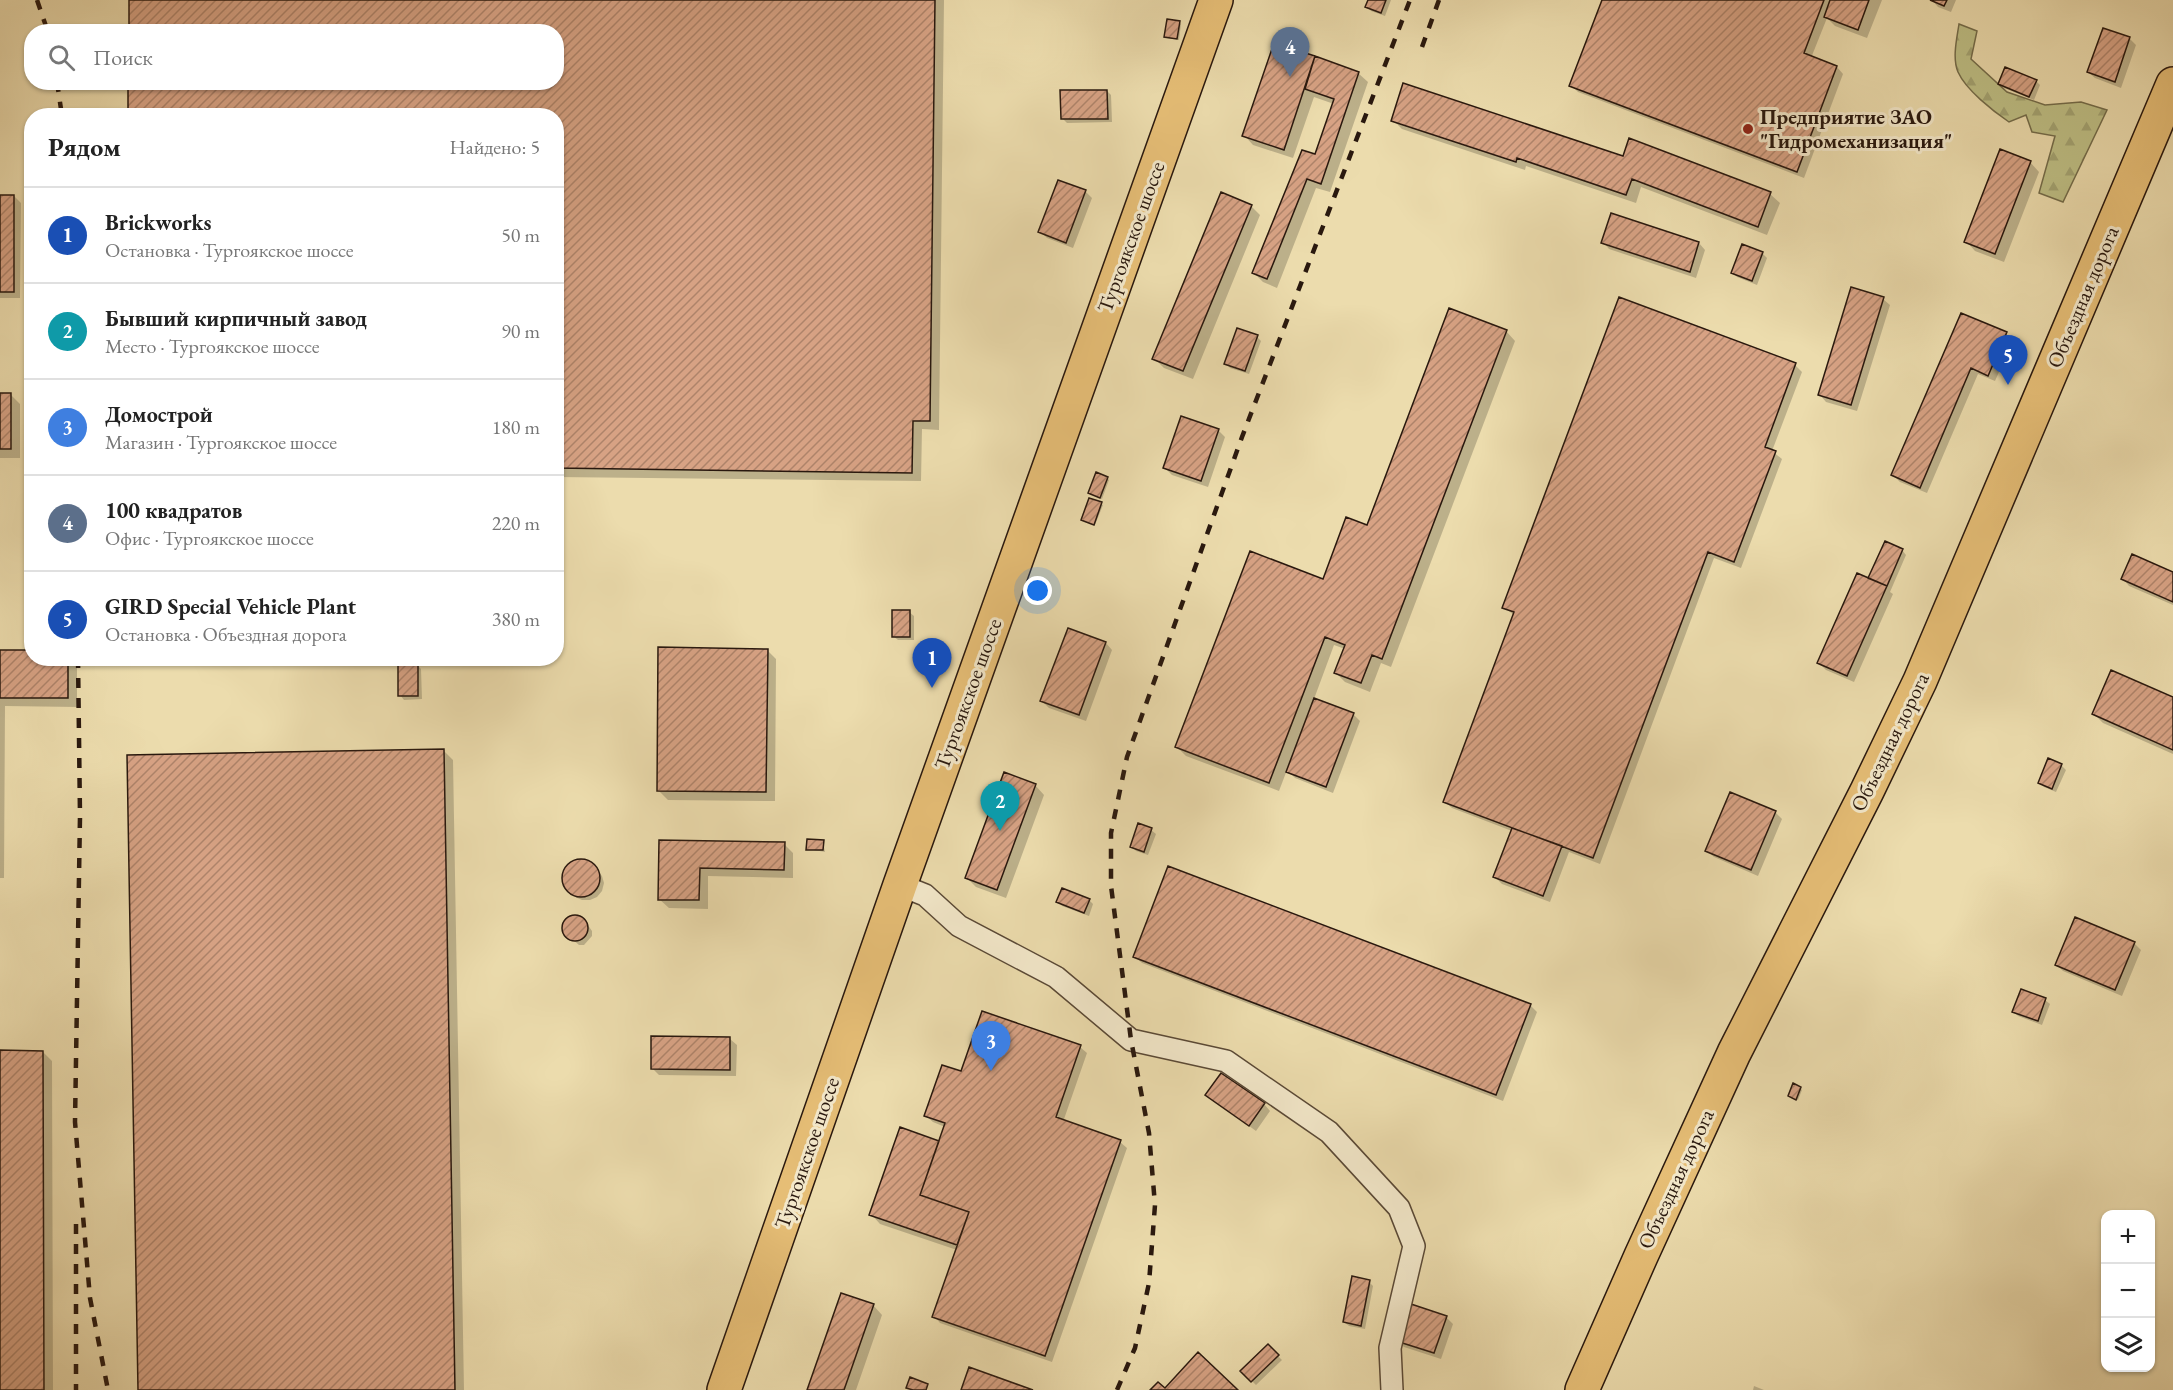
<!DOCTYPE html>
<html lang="ru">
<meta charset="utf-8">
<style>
body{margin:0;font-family:"EB Garamond",serif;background:#f6f6f6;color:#222}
.controls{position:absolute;right:18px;bottom:18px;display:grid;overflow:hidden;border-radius:12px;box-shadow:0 2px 4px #0004}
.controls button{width:54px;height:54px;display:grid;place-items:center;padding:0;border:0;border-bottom:2px solid #e0e0e0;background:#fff;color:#222;font:30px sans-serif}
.you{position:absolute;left:1038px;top:591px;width:21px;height:21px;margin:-15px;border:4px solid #fff;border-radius:50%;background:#1a73e8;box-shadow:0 0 0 9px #1a73e833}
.badge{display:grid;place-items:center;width:39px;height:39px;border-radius:50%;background:#1a73e8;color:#fff;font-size:20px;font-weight:700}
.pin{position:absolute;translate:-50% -50px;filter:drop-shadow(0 2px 3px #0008)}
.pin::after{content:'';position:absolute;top:32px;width:21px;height:18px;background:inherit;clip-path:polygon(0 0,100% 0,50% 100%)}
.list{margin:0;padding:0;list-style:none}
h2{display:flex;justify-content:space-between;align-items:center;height:78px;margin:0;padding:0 24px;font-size:26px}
h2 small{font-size:20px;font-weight:400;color:#767676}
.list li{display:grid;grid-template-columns:39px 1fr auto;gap:18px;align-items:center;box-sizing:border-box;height:96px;padding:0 24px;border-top:2px solid #e0e0e0}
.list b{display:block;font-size:22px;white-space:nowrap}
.list p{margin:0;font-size:20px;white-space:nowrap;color:#767676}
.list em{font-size:20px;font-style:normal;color:#767676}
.icon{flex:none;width:33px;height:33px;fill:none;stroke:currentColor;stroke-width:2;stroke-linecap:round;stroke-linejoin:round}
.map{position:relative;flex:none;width:2173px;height:1390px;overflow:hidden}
.search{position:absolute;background:#fff;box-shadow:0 2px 4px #0004;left:24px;top:24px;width:540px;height:66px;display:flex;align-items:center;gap:15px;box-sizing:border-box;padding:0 21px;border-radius:24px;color:#767676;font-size:22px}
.panel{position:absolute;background:#fff;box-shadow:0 2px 4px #0004;left:24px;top:108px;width:540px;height:558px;border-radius:24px}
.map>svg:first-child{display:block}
.forest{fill:url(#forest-firs);stroke:#746c4a;stroke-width:1.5}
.shadow{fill:#0003}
.building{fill:url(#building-hatch);stroke:#29180e;stroke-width:1.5}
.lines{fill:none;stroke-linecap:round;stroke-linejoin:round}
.minor-casing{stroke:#5a4936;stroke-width:24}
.primary-casing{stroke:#29180e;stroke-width:36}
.minor{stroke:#f3e8ca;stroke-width:21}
.primary{stroke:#e6be76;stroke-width:33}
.rail{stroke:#29180e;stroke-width:4.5;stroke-dasharray:10 10;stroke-linecap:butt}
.poi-dot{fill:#8f2418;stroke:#f3e8ca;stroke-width:2}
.labels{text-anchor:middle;stroke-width:6;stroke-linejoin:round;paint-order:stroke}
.poi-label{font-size:21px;font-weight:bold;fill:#29180e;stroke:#f3e8ca;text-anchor:start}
.street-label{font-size:21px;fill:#29180e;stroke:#f3e8ca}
</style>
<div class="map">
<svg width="2173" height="1390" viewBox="0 0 2173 1390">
<defs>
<pattern id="forest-firs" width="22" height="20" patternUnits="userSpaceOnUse" patternTransform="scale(1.5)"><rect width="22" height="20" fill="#bebf85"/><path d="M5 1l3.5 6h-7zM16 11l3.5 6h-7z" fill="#a3a372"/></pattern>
<pattern id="building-hatch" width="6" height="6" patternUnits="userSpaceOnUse" patternTransform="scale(1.5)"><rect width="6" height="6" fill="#d7a284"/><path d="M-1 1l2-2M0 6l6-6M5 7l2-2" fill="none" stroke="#ae836a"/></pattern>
</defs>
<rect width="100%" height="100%" fill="#ecdcad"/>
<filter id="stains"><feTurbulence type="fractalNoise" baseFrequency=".00333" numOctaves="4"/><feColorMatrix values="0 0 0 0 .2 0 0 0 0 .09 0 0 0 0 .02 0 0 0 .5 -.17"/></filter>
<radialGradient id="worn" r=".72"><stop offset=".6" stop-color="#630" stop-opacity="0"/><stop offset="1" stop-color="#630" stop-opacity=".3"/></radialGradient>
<!-- forest -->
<path class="forest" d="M 1959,24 L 1977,31 L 1971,59 L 2007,92 L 2045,105 L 2081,102 L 2107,110 L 2063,202 L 2039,193 L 2055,136 L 2032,132 L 2026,115 L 2009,122 C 1993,111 1966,90 1958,72 C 1952,58 1957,38 1959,24 Z"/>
<!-- shadow -->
<path class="shadow" d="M 131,0 L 944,0 L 939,430 L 922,429 L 921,481 L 556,477 L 556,32 Z
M 1370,0 L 1391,0 L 1385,16 L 1371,11 L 1367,6 Z
M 1603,0 L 1882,0 L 1867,38 L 1835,26 L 1827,18 L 1811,58 L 1837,67 L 1843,74 L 1804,178 L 1578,92 L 1571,85 Z
M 1932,0 L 1956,0 L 1951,12 L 1938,7 Z
M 1179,22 L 1181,24 L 1179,40 L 1167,38 L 1166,36 Z
M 2103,30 L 2130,39 L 2136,45 L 2121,88 L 2095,78 L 2088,72 Z
M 1275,45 L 1358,73 L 1368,82 L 1330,192 L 1316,188 L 1277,288 L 1263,282 L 1254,273 L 1316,156 L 1334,104 L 1314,97 L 1293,158 L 1253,145 L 1244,135 Z
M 2036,81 L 2040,85 L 2034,100 L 2004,88 L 2000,84 Z
M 1107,91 L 1111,95 L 1112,122 L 1067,123 L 1063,119 Z
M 1393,120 L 1623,158 L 1630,140 L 1770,194 L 1780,203 L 1767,235 L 1641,187 L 1636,203 L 1526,166 L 1525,170 L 1402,129 Z
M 2030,162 L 2039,172 L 2004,262 L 1975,251 L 1966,241 Z
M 1085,191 L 1092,198 L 1073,248 L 1047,238 L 1040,231 Z
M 0,196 L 14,196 L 21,203 L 20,298 L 0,298 Z
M 1251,206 L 1260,215 L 1193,379 L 1164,368 L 1154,358 Z
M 1612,215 L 1699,243 L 1705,250 L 1696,278 L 1609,249 L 1603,242 Z
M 1743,246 L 1763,254 L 1767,258 L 1757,285 L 1737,277 L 1733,273 Z
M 1883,299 L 1890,305 L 1857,411 L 1826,402 L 1820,395 Z
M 1962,315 L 2006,334 L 2013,340 L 1995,381 L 1978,374 L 1927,493 L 1900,482 L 1893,475 Z
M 1506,331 L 1515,341 L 1391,667 L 1381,663 L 1370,692 L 1345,682 L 1336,673 L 1345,649 L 1334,645 L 1314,699 L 1353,714 L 1360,721 L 1333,793 L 1295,778 L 1287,770 L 1279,791 L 1186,756 L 1177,747 L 1324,580 L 1368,527 Z
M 1257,337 L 1261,341 L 1249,374 L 1230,368 L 1226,363 Z
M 1795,365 L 1802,372 L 1772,451 L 1782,459 L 1741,568 L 1714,558 L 1600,864 L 1569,852 L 1550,902 L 1502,884 L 1495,877 L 1512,831 L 1452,808 L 1445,802 L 1515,616 L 1504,607 Z
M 0,395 L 11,395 L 20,404 L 20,458 L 0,458 Z
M 1218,430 L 1225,437 L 1208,487 L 1172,475 L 1165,468 Z
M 1107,478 L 1109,480 L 1102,499 L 1090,493 Z
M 1101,504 L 1103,505 L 1095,525 L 1083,520 Z
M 1902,550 L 1906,555 L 1890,592 L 1893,594 L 1854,682 L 1826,670 L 1819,663 L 1875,583 Z
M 2173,573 L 2173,605 L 2129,586 L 2123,579 Z
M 909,612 L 914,616 L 914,640 L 898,640 L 893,636 Z
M 1069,630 L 1106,643 L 1112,650 L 1086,721 L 1049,708 L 1042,701 Z
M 767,650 L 776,659 L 775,801 L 668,800 L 659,791 Z
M 0,651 L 32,658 L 74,658 L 77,661 L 77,707 L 5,706 L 4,878 L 0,878 Z
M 417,665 L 421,669 L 422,699 L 404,700 L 400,695 Z
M 2173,699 L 2173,754 L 2103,723 L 2094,714 Z
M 443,750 L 453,760 L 464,1390 L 140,1390 Z
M 2049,760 L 2061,765 L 2066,770 L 2056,792 L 2044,787 L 2040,783 Z
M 1035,785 L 1044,795 L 1006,898 L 976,887 L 967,878 Z
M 1775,812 L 1782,819 L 1758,876 L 1714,857 L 1707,851 Z
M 1151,830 L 1156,834 L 1148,855 L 1136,851 L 1132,846 Z
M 660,841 L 784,844 L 793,853 L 793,878 L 708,876 L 708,909 L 669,908 L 659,899 Z
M 823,842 L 825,852 L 808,849 Z
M 577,861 L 585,861 L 592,865 L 602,876 L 604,883 L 602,891 L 597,897 L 590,900 L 582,900 L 575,897 L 565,886 L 563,878 L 565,871 L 570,865 Z
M 1089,900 L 1093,904 L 1089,916 L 1062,906 L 1058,901 Z
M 574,916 L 585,921 L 592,931 L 592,936 L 584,945 L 579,945 L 565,933 L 565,922 Z
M 2076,919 L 2134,943 L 2141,950 L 2122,996 L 2063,971 L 2056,964 Z
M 1135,957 L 1530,1005 L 1537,1012 L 1503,1101 L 1142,963 Z
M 2022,991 L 2045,1000 L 2050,1004 L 2042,1025 L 2018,1016 L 2014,1012 Z
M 730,1039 L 737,1045 L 736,1076 L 659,1075 L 652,1068 Z
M 1080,1047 L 1087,1053 L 1063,1122 L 1120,1142 L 1127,1148 L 1052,1362 L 940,1323 L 934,1316 L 957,1250 L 880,1224 L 871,1214 L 939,1144 L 945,1127 L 933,1122 L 926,1116 L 962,1073 Z
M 0,1052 L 43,1052 L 52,1061 L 53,1390 L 0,1390 Z
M 1800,1088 L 1802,1090 L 1798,1100 L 1791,1098 Z
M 1207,1095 L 1264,1104 L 1270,1111 L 1256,1131 Z
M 1369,1282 L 1373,1286 L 1365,1329 L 1349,1326 L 1344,1322 Z
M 873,1305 L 882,1315 L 856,1390 L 809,1390 Z
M 1446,1317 L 1453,1324 L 1441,1359 L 1404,1347 L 1398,1341 Z
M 1268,1346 L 1282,1360 L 1256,1385 L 1242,1371 Z
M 1754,1386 L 1764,1390 L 1753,1390 Z"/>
<!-- building -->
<path class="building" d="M 129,0 L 935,0 L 930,421 L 913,421 L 912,473 L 556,468 L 556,116 L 128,116 L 128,82 L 556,82 L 556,32 L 129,32 Z
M 1368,0 L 1386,0 L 1381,13 L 1365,7 Z
M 1602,0 L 1824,0 L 1804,53 L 1837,66 L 1797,172 L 1569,86 Z
M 1830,0 L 1869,0 L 1858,30 L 1824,17 Z
M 1930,0 L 1947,0 L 1944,6 Z
M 1167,19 L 1180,21 L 1177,39 L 1164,37 Z
M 2103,28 L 2130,37 L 2115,82 L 2087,72 Z
M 1274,43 L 1315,56 L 1284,150 L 1242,136 Z
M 1315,56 L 1359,72 L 1321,184 L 1307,179 L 1267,279 L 1252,273 L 1302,150 L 1315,154 L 1334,99 L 1305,89 Z
M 2005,67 L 2037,80 L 2029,97 L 1998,84 Z
M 1403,83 L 1623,156 L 1629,138 L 1771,192 L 1758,227 L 1632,179 L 1626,195 L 1517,158 L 1516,162 L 1391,121 Z
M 1060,90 L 1107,90 L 1108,119 L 1061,119 Z
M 2000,149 L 2031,161 L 1995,254 L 1964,242 Z
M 1058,180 L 1086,190 L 1066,243 L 1038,232 Z
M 1221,192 L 1252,205 L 1183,371 L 1152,359 Z
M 0,195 L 14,195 L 14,292 L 0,292 Z
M 1611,213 L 1699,242 L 1690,272 L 1601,243 Z
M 1742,244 L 1763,252 L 1752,281 L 1731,273 Z
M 1851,287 L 1884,297 L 1851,405 L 1818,395 Z
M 1619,297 L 1796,363 L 1765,447 L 1776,451 L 1734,562 L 1708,552 L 1593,858 L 1443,802 L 1514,612 L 1502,608 Z
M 1449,308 L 1507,330 L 1382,659 L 1372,655 L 1361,683 L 1334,673 L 1345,645 L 1325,637 L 1269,783 L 1175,747 L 1250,551 L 1323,579 L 1346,517 L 1367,525 Z
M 1961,313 L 2007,332 L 1988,376 L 1971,368 L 1920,488 L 1891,475 Z
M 1237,328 L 1258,335 L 1245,371 L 1224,364 Z
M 0,393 L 11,393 L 11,449 L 0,449 Z
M 1181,416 L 1219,429 L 1201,481 L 1163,468 Z
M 1096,472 L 1108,477 L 1100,498 L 1088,493 Z
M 1089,498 L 1102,502 L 1094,525 L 1081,520 Z
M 1885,541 L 1903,549 L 1887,586 L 1868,578 Z
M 2132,554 L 2173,572 L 2173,602 L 2121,579 Z
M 1857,573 L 1887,586 L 1847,676 L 1817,663 Z
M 892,610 L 910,610 L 910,637 L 892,637 Z
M 1068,628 L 1106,642 L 1079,715 L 1040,701 Z
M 658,647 L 768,649 L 766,792 L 657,791 Z
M 0,650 L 32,650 L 32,658 L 68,658 L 68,698 L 0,698 Z
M 418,663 L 418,696 L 398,696 L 398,664 Z
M 2111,670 L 2173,697 L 2173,750 L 2092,714 Z
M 1314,698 L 1354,713 L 1326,787 L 1286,772 Z
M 444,749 L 455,1390 L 138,1390 L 127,755 Z
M 2048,758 L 2062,764 L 2052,789 L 2038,783 Z
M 1004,772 L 1036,784 L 997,890 L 965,878 Z
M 1730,792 L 1776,811 L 1751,870 L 1705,851 Z
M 1138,823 L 1152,828 L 1144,852 L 1130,847 Z
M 1512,828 L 1562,846 L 1543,896 L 1493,877 Z
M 807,839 L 824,840 L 823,850 L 806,850 Z
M 659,840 L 785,842 L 784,870 L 700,868 L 699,900 L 658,900 Z
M562 878a19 19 0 1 1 38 0a19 19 0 1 1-38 0Z
M 1168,866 L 1531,1004 L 1496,1095 L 1133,957 Z
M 1062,888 L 1090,899 L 1084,913 L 1056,902 Z
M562 928a13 13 0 1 1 26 0a13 13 0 1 1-26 0Z
M 2075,917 L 2135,942 L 2115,990 L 2055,965 Z
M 2021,989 L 2046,998 L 2038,1021 L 2012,1012 Z
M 982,1011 L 1081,1045 L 1056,1117 L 1121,1140 L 1045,1356 L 932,1317 L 969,1212 L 920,1195 L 945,1123 L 924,1116 L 942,1065 L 961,1071 Z
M 651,1036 L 730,1037 L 730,1070 L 651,1069 Z
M 0,1050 L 43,1051 L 44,1390 L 0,1390 Z
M 1221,1073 L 1265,1103 L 1249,1126 L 1205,1095 Z
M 1793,1083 L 1801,1087 L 1796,1100 L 1788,1096 Z
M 900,1127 L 939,1141 L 920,1195 L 969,1212 L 957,1245 L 869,1215 Z
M 1352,1276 L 1370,1280 L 1361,1326 L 1343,1322 Z
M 841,1293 L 874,1304 L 844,1390 L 807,1390 Z
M 1408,1303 L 1447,1316 L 1434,1353 L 1396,1341 Z
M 1268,1344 L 1279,1355 L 1251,1382 L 1240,1371 Z
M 1198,1352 L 1238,1390 L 1150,1390 L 1158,1382 L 1165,1388 Z
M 969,1367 L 1033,1390 L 961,1390 Z
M 910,1377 L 928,1384 L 926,1390 L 913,1390 L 906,1388 Z"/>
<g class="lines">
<defs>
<path id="minor" d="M 900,885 L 925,895 L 959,926 L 1056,977 L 1131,1040 L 1226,1061 L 1329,1132 L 1399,1208 L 1414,1246 L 1390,1348 L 1392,1390"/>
<path id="primary" d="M 724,1390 L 900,885 L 1216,0
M 1582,1390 L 1641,1256 L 1734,1053 L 1867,791 L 1920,681 L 2173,84"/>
</defs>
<!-- minor casing -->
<use href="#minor" class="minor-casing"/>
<!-- primary casing -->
<use href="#primary" class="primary-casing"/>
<!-- minor -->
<use href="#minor" class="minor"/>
<!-- primary -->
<use href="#primary" class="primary"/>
<!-- rail -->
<path class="rail" d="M 37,0 L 48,32
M 1422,47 L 1439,0
M 57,82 L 62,116
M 78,658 L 80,816 L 75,1122 L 90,1298 L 108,1390
M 76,1224 L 76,1390
M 1117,1390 L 1135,1348 L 1149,1283 L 1155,1205 L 1149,1133 L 1131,1040 L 1111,886 L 1111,833 L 1127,757 L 1242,437 L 1410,0"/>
</g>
<!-- markers -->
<circle class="poi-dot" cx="1748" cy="129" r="6"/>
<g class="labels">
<!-- poi labels -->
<g class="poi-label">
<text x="1760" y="124">Предприятие ЗАО<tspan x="1760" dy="24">"Гидромеханизация"</tspan></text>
</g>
<!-- street labels -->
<g class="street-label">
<text transform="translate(1131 237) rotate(-70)" y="7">Тургоякское шоссе</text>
<text transform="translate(2083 297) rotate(-67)" y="7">Объездная дорога</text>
<text transform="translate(968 694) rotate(-70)" y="7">Тургоякское шоссе</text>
<text transform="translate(1890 742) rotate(-64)" y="7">Объездная дорога</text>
<text transform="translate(807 1153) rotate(-71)" y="7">Тургоякское шоссе</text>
<text transform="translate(1676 1179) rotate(-65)" y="7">Объездная дорога</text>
</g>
</g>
<rect width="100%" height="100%" filter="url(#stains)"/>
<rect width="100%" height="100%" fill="url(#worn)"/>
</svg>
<div class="controls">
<button>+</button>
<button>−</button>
<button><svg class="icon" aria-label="layers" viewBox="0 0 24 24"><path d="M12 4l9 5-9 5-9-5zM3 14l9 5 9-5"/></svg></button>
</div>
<div class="you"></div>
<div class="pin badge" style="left:932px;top:688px;background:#1a4fb4">1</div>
<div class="pin badge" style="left:1000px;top:831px;background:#0f9aa8">2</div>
<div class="pin badge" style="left:991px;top:1071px;background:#3f7fe0">3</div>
<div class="pin badge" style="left:1290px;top:77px;background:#5c6f8a">4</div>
<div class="pin badge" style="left:2008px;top:385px;background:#1a4fb4">5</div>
<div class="search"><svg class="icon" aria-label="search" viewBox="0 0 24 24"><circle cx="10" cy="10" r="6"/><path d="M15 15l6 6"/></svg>Поиск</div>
<section class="panel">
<h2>Рядом<small>Найдено: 5</small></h2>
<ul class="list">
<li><span class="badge" style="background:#1a4fb4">1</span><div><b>Brickworks</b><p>Остановка · Тургоякское шоссе</p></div><em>50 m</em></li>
<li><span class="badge" style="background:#0f9aa8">2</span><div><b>Бывший кирпичный завод</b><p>Место · Тургоякское шоссе</p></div><em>90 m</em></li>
<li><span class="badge" style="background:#3f7fe0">3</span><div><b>Домострой</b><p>Магазин · Тургоякское шоссе</p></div><em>180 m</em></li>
<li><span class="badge" style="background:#5c6f8a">4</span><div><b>100 квадратов</b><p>Офис · Тургоякское шоссе</p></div><em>220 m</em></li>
<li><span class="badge" style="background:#1a4fb4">5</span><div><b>GIRD Special Vehicle Plant</b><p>Остановка · Объездная дорога</p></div><em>380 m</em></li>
</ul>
</section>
</div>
